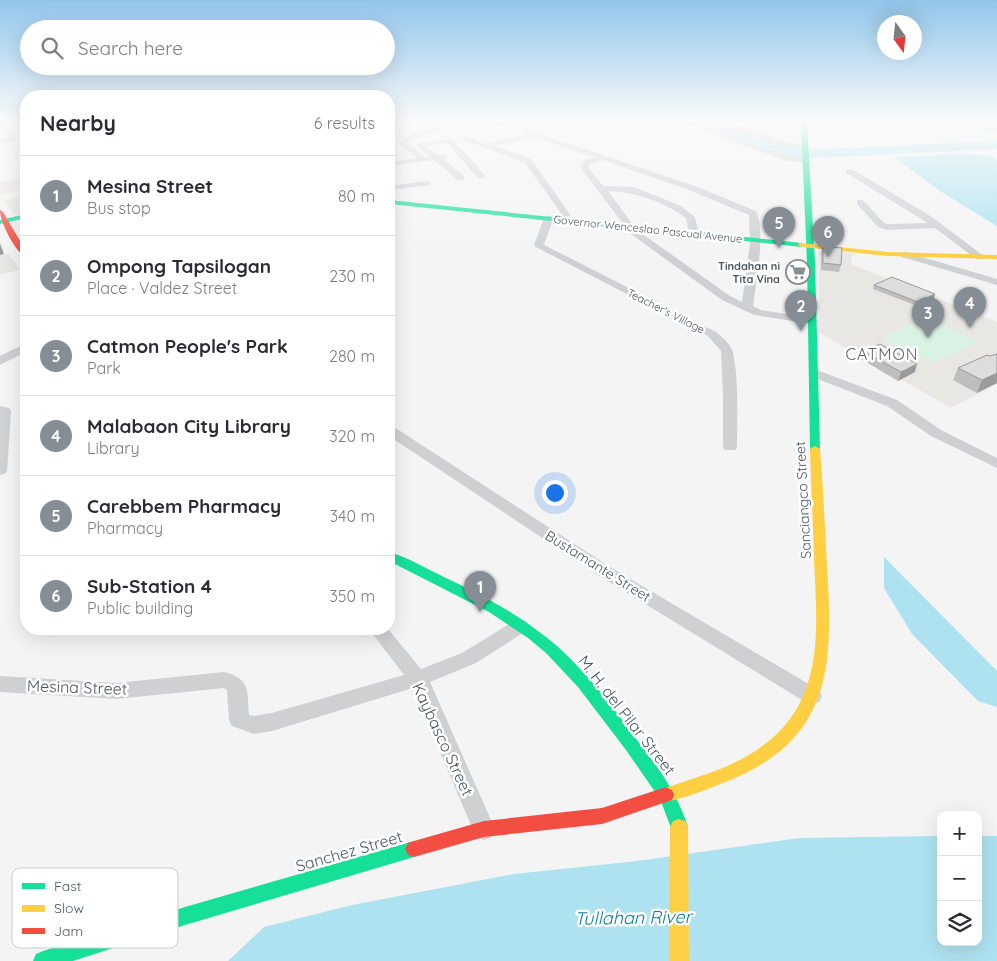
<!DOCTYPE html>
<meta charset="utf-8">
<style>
body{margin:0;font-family:Quicksand,sans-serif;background:#f7f7f7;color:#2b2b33}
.controls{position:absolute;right:15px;bottom:15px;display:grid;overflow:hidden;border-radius:10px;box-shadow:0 5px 20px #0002}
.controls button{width:45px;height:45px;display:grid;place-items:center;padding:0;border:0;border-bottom:1px solid #e1e1e2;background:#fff;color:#2b2b33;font:25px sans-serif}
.compass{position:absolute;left:877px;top:15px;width:45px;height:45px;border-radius:50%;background:#fff;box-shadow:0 5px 20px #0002;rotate:165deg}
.you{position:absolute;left:554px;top:492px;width:18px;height:18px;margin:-12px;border:4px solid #fff;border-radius:50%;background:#1a73e8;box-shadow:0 0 0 8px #1a73e833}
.badge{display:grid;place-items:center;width:32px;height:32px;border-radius:50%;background:#868d94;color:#fff;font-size:16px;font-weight:700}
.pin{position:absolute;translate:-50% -41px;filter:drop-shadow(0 1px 2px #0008)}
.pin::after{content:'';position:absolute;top:26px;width:18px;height:15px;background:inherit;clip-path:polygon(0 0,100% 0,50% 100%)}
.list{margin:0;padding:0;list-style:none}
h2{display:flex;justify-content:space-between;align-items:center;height:65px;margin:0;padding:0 20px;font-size:21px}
h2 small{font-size:16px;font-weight:400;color:#7c7c81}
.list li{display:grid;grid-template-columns:32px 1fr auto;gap:15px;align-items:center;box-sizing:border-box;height:80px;padding:0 20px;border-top:1px solid #e1e1e2}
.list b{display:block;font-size:19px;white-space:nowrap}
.list p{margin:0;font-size:16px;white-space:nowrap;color:#7c7c81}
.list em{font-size:16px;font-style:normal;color:#7c7c81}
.icon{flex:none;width:28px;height:28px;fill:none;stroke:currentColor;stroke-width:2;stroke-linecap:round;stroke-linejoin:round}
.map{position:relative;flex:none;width:997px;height:961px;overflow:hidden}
.search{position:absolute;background:#fff;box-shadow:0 5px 20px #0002;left:20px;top:20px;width:375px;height:55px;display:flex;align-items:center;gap:12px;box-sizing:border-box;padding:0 18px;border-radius:28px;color:#7c7c81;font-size:19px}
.panel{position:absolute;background:#fff;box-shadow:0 5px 20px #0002;left:20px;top:90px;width:375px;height:545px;border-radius:20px}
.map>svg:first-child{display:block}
.commercial{fill:#e8e7e3}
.green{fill:#d9f2e3}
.water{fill:#aee2f0}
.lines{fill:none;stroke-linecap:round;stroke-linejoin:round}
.street{fill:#ced0d2;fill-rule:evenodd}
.fast{fill:#16e098;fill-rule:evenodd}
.slow{fill:#ffcf43;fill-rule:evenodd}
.jam{fill:#f24e42;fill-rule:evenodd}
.wall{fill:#bebebf}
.shaded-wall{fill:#9b9b9b}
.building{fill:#ddddde;stroke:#9b9b9b}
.labels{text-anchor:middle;stroke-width:5;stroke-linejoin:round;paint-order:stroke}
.far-street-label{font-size:11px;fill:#4a5661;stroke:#fff}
.far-poi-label{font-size:11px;font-weight:bold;fill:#4a5661;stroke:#fff;text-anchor:end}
.street-label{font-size:14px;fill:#4a5661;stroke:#fff}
.quarter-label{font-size:16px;letter-spacing:1px;fill:#5f6368;stroke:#fff}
.near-street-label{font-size:16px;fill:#4a5661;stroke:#fff}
.near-water-label{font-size:18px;font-style:italic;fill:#0c7c9b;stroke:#fff}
.key{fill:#fff;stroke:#c9ccd0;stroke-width:1}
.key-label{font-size:14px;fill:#4a5661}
</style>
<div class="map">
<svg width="997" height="961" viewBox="0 0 997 961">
<rect width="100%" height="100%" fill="#f4f4f4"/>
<!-- commercial -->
<path class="commercial" d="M 21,180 L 26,190 L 0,195 L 0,182 Z
M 26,196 L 26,214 L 14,214 L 4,200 Z
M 818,251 L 853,253 L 851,264 L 997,322 L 997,384 L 951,408 L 820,333 Z
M 9,254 L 20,270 L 0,274 L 0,255 Z"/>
<!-- green -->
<path class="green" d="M 928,318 L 979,342 L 932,363 L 887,341 L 885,335 Z"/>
<!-- water -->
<path class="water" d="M 689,122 L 714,122 L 790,147 L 823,149 L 997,141 L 997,149 L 796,159 Z
M 942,122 L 997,122 L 997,132 L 957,129 Z
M 962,154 L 989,155 L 997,160 L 997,226 L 940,191 L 894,157 Z
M 884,557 L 997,671 L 997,707 L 978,701 L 912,634 L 884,588 Z
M 941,836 L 941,942 L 978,942 L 978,836 L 997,836 L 997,961 L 228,961 L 264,927 L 352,905 L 514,874 L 637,861 L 799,838 Z"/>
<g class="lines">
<!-- street -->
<path class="street" d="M 0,122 L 16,137 L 16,141 L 0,144 L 0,140 L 8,138 L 0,128 Z
M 416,122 C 424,122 431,125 439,126 C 448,128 464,122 474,122 L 419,137 L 408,143 L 425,157 L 429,156 L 417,147 L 417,143 L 452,139 L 484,174 L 484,178 L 478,178 L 447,143 L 426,146 L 438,155 L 446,155 L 446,159 L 443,159 L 464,176 L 464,180 L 458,180 L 434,160 L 389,166 L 389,162 L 417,158 L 399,143 L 413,133 L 432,129 Z
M 490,122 L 505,122 L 695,186 L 756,211 C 766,231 756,283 753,306 L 761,310 L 813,318 L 819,321 L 813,324 L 754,315 L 722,300 L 631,234 L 580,167 L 584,160 L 595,158 L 535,137 L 495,146 L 531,159 L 569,213 L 572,220 L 567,223 L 564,222 L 561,213 L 525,163 L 460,138 L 464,136 L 487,144 L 527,134 ZM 603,160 L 689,190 L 749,215 L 750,244 L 742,302 L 730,296 L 637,230 L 608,191 C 635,192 663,201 686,218 L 689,234 L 694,237 L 699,234 L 695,217 L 681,206 L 634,187 L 603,186 L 588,167 L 590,164 Z
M 681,122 L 691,122 L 791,157 L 809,161 L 805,163 L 787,161 Z
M 715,122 L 725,122 L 787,142 L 808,146 C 797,153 726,130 715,122 Z
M 846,169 L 852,169 L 932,217 L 985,257 L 984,259 L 976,259 L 935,228 L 887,230 L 878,227 L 857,204 L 857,200 L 863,200 L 884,223 L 888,224 L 928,223 L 846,173 Z
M 427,181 L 431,183 L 430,185 L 389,190 L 389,186 Z
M 549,215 L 554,218 L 544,244 L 546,246 L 716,332 C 722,337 731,344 733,353 C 739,378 737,420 737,447 L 735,450 L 725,450 L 723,447 L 723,397 L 721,351 L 708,336 L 536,247 L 534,245 L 544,218 Z
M 905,252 L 997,279 L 997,285 L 902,257 L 900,255 Z
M 26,343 L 26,352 L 0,365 L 0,356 Z
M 814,369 L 897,400 L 941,430 L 997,458 L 997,468 L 931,436 L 887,406 L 810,376 L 808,373 Z
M 0,406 L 9,408 L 11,411 L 7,471 L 5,474 L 0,475 Z
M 389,426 L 394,427 L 610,567 L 819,690 L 822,696 L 819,702 L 812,704 L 805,702 L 598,575 L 389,436 Z
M 520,619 L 526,621 L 529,626 L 526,631 L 476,663 L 430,682 L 495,829 L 492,837 L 484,840 L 476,837 L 413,688 L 272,731 L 254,734 L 232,726 L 229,720 L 227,690 L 224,688 L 116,699 L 0,692 L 0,676 L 116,683 L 224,672 C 251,679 247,691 249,715 L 254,716 L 272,713 L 404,675 L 369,629 L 388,629 L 421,669 L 462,653 L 514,621 Z"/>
<!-- fast -->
<path class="fast" d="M 801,122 L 807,122 L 815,263 L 820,449 L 815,452 L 810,449 L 807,263 Z
M 389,200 L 802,243 L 806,245 L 802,247 L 389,204 Z
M 26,214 L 26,218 L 0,224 L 0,220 Z
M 389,552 C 408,557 427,569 444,577 C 484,596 524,617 557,646 C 587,673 611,704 634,736 C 656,764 677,792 688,827 L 685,833 L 679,835 L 673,833 L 660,799 L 626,750 L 578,687 L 546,653 L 528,638 L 489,612 L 389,561 Z
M 414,841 L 420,843 L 423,849 L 420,855 L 414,857 L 185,925 L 73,961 L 33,961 L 36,954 L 43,951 L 185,907 Z"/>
<!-- slow -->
<path class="slow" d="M 799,243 L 888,252 L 997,255 L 997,259 L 888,256 L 802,247 L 798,245 Z
M 815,446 L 820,449 C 823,488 825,527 827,567 C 833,664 833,739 728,781 C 714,786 673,805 660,800 L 658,795 L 660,790 C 695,777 731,769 761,747 C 826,701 817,629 814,559 C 813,523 811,486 810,449 Z
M 679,819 L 685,821 L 688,827 L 689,961 L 669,961 L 670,827 L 673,821 Z"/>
<!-- jam -->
<path class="jam" d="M 0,210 L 3,212 L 26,251 L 26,257 C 15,252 0,222 0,210 Z
M 666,787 L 672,790 L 674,795 L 672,800 L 602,824 L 484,837 L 414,857 L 408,855 L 405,849 L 408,843 L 414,841 L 484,821 L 602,808 Z"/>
</g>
<!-- wall -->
<path class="wall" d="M 823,246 L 841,265 L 839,272 L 821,270 L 821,253 Z
M 874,285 L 934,298 L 917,306 L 873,289 Z
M 863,351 L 915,372 L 898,381 L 861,359 Z
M 997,354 L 977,393 L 953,380 L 958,368 Z"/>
<!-- shaded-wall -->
<path class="shaded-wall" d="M 0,243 L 4,254 L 0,255 Z
M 935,294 L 934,298 L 917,306 L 918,302 Z
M 917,364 L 915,372 L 898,381 L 901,372 Z
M 997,373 L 997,383 L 977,393 L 982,380 Z"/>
<!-- building -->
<path class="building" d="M 823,246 L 842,248 L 841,265 L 823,263 Z
M 892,277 L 935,294 L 918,302 L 874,285 Z
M 880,344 L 917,364 L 901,372 L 863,351 Z
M 997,354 L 997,373 L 982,380 L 958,368 L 987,355 L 990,356 Z"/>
<!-- sky -->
<linearGradient id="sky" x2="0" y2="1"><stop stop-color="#91c6eb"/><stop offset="0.47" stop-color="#fafafa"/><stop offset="1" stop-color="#fafafa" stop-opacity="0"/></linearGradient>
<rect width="997" height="257" fill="url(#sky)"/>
<!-- icons -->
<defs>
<symbol id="supermarket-ring" viewBox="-11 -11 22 22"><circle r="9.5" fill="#fff" stroke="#868d94" stroke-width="1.5"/><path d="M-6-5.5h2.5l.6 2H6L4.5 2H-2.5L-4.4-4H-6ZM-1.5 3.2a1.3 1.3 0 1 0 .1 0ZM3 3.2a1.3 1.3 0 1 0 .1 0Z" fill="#868d94"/></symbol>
</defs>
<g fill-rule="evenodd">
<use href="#supermarket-ring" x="784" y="258" width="28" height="28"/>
</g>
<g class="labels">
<!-- far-street labels -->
<g class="far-street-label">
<text transform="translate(648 229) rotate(6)" y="4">Governor Wenceslao Pascual Avenue</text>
<text transform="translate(666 311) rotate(27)" y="4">Teacher's Village</text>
</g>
<!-- far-poi labels -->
<g class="far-poi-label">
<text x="780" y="270">Tindahan ni<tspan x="780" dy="13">Tita Vina</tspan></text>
</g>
<!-- street labels -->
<g class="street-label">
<text transform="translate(803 500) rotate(-93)" y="5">Sanciangco Street</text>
<text transform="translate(598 566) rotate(32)" y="5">Bustamante Street</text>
</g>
<!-- quarter labels -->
<g class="quarter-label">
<text x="882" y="360">CATMON</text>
</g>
<!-- near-street labels -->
<g class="near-street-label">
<text transform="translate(77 687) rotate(2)" y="6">Mesina Street</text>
<text transform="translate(627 715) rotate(52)" y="6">M. H. del Pilar Street</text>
<text transform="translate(443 739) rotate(65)" y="6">Kaybasco Street</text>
<text transform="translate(349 851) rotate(-16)" y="6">Sanchez Street</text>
</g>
<!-- near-water labels -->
<g class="near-water-label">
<text transform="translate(633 918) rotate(-1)" y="6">Tullahan River</text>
</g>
</g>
<!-- legend -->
<rect x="12" y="868" width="166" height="80" rx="8" class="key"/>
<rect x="22" y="883" width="23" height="6" fill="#16e098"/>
<rect x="22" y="905" width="23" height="7" fill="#ffcf43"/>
<rect x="22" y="928" width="23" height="6" fill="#f24e42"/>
<g class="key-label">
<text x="54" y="891">Fast</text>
<text x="54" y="913">Slow</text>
<text x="54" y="936">Jam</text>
</g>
</svg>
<div class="controls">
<button>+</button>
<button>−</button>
<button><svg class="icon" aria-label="layers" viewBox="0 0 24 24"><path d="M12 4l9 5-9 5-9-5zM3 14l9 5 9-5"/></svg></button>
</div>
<svg class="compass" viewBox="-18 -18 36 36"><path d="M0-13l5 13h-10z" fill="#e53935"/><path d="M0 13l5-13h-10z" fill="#7c7c81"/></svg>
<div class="you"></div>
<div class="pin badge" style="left:480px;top:612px">1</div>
<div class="pin badge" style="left:801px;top:331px">2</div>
<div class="pin badge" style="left:928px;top:338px">3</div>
<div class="pin badge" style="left:970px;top:328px">4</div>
<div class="pin badge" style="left:779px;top:248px">5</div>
<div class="pin badge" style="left:828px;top:257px">6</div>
<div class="search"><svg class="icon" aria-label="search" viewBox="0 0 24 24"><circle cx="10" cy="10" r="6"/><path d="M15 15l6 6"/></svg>Search here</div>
<section class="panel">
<h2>Nearby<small>6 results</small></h2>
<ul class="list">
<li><span class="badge">1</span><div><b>Mesina Street</b><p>Bus stop</p></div><em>80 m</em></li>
<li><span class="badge">2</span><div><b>Ompong Tapsilogan</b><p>Place · Valdez Street</p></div><em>230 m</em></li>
<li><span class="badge">3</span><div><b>Catmon People's Park</b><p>Park</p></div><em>280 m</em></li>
<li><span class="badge">4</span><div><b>Malabaon City Library</b><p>Library</p></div><em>320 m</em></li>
<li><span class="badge">5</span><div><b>Carebbem Pharmacy</b><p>Pharmacy</p></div><em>340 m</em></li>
<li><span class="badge">6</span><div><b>Sub-Station 4</b><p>Public building</p></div><em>350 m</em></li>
</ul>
</section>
</div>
